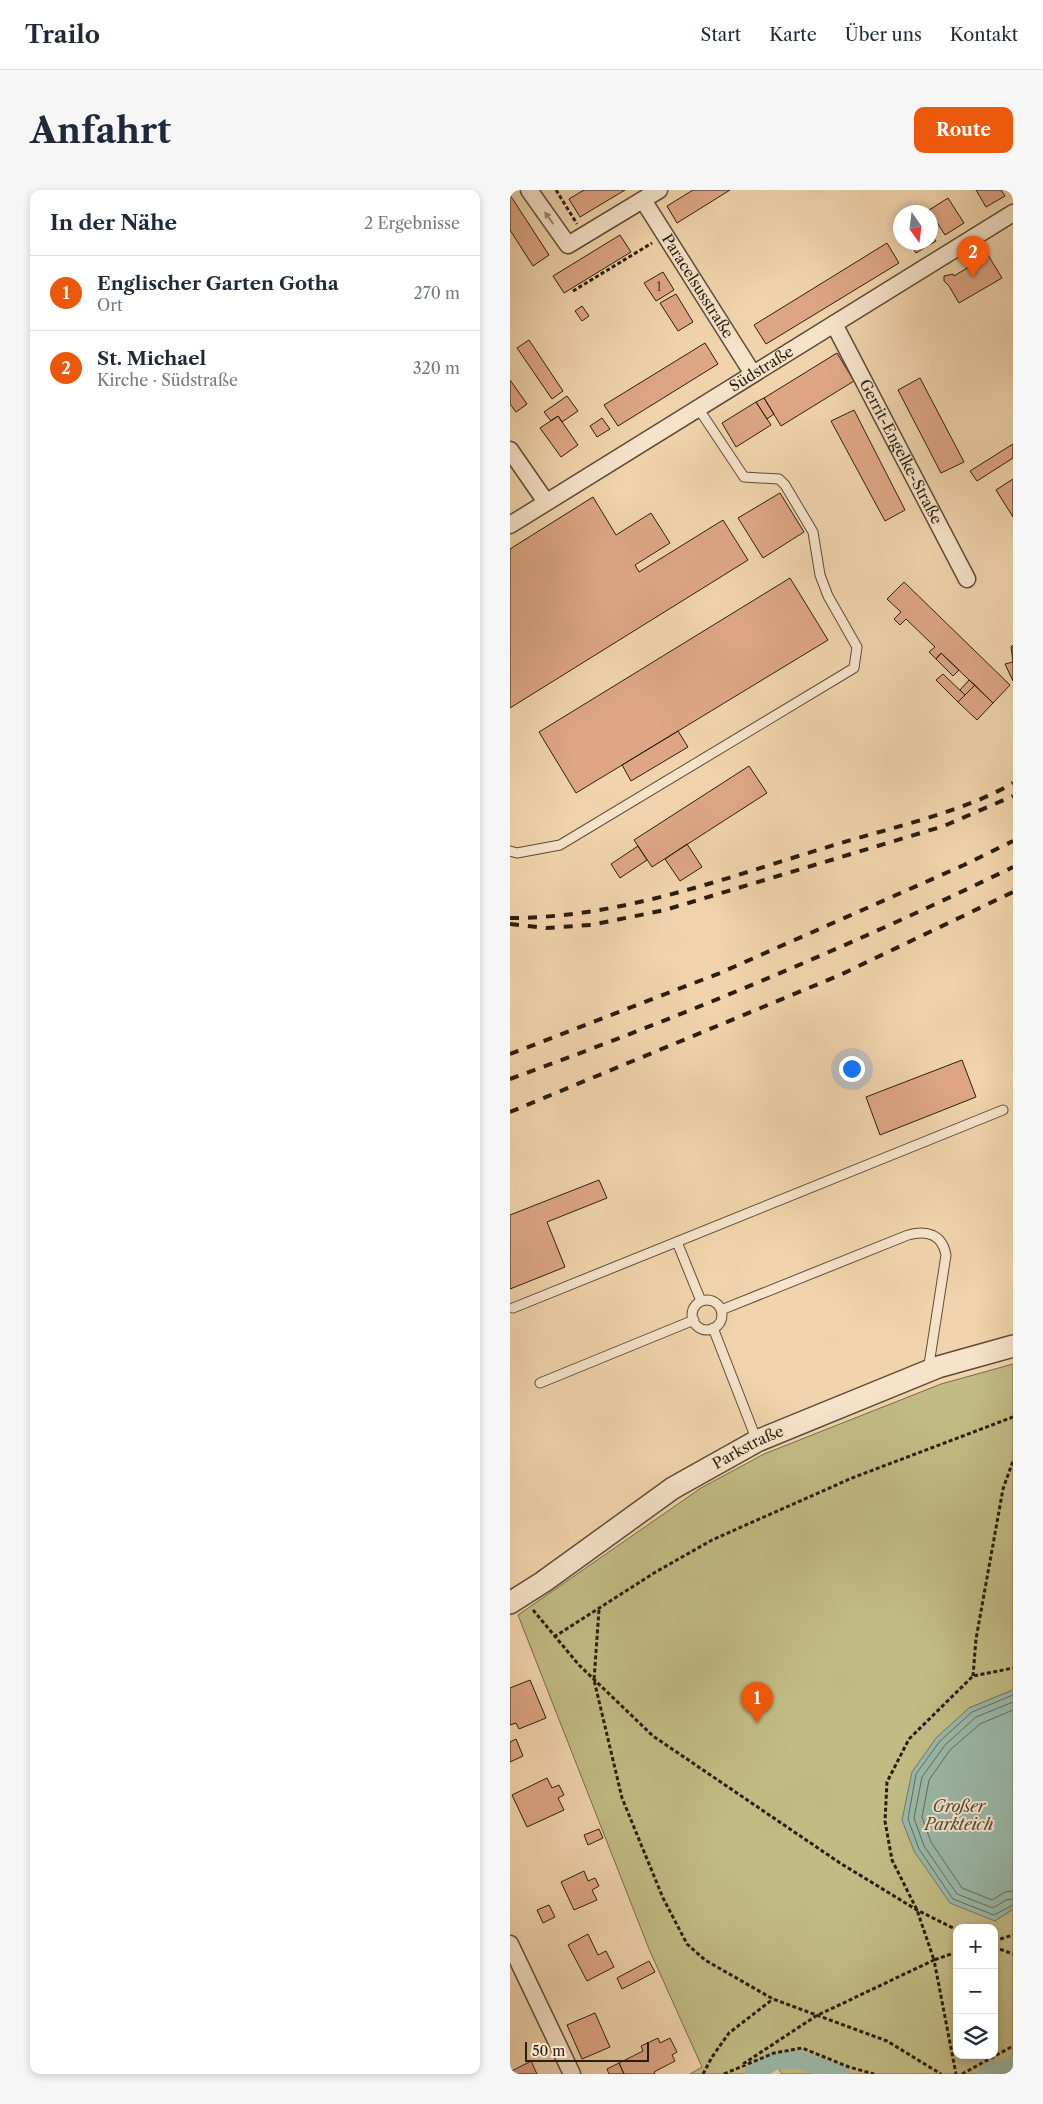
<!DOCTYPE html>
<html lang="de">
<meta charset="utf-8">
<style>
body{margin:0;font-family:"Libre Caslon Text",serif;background:#f6f6f7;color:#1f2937}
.controls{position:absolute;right:15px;bottom:15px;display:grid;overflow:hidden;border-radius:10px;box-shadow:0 2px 8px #0003}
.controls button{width:45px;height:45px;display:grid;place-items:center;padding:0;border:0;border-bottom:1px solid #e0e1e3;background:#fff;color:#1f2937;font:25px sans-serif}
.compass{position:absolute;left:383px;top:15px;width:45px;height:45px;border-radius:50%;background:#fff;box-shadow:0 2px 8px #0003;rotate:166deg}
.scale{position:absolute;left:15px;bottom:12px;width:124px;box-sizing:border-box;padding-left:5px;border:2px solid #2b1e0e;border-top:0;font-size:14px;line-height:18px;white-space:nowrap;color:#2b1e0e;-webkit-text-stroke:4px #f6e3ca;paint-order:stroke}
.you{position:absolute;left:341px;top:878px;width:18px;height:18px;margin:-12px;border:4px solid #fff;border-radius:50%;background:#1a73e8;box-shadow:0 0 0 8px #1a73e833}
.badge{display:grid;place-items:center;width:32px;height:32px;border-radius:50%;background:#ea580c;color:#fff;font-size:16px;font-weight:700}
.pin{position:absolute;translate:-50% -41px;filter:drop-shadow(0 1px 2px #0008)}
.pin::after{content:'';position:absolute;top:26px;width:18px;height:15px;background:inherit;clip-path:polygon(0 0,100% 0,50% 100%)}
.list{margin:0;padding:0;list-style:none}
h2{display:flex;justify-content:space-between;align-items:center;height:65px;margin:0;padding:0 20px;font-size:21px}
h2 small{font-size:16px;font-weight:400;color:#747a83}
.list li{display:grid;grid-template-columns:32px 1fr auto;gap:15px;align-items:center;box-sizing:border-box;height:75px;padding:0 20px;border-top:1px solid #e0e1e3}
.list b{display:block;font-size:19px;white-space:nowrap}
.list p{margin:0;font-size:16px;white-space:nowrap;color:#747a83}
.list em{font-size:16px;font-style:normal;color:#747a83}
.icon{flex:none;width:28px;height:28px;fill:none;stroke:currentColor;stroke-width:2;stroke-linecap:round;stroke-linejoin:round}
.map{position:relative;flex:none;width:503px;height:1884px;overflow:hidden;border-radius:10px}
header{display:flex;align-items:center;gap:30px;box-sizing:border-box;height:70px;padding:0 25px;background:#fff;border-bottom:1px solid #e0e1e3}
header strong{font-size:24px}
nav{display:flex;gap:28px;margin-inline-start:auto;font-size:18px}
.intro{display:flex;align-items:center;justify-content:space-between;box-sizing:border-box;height:120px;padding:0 30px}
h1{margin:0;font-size:35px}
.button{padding:12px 22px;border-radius:10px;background:#ea580c;color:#fff;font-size:18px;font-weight:700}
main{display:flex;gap:30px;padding:0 30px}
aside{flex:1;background:#fff;border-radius:10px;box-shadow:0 2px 8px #0003}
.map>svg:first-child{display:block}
.green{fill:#c2bb84;stroke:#766c49;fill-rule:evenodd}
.water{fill:#9bb8a8;stroke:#6e7a6a}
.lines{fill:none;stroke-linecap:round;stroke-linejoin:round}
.shore{stroke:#636b5b;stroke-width:1}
.canal{stroke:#9bb8a8;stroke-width:18}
.building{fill:#dea685;stroke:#2b1e0e}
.service-casing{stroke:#5c4c36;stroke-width:11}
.minor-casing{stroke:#5c4c36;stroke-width:19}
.tertiary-casing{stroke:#5c4c36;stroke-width:24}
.path{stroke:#2b1e0e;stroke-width:3;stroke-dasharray:4 2.5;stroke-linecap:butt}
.service{stroke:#f6e3ca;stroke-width:9}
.minor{stroke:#f6e3ca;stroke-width:16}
.tertiary{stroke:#f6e3ca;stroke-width:21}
.rail{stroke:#2b1e0e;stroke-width:4;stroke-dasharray:9 9;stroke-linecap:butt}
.oneway{fill:#9b8a75}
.labels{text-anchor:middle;stroke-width:4;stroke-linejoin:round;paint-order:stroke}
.number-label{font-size:12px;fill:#58402c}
.street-label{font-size:15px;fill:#2b1e0e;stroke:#f6e3ca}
.water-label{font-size:16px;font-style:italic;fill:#4d4c3c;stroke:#f6e3ca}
</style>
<header>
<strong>Trailo</strong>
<nav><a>Start</a><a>Karte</a><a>Über uns</a><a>Kontakt</a></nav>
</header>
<div class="intro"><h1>Anfahrt</h1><a class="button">Route</a></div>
<main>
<aside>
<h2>In der Nähe<small>2 Ergebnisse</small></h2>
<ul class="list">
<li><span class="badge">1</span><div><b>Englischer Garten Gotha</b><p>Ort</p></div><em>270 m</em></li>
<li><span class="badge">2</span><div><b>St. Michael</b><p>Kirche · Südstraße</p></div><em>320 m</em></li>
</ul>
</aside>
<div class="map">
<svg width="503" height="1884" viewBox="0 0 503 1884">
<rect width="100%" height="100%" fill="#f1d4ad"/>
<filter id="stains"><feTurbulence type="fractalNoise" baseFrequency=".004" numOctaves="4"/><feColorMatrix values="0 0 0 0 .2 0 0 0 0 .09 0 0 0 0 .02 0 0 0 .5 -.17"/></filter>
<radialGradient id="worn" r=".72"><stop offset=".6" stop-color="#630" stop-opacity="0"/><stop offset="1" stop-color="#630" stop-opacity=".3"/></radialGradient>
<!-- green -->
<path class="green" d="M 503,1174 L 503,1500 L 459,1518 L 485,1731 L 503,1719 L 503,1884 L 272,1884 L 266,1875 L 252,1884 L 180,1884 L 192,1877 L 139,1759 L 8,1425 L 191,1298 L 254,1264 L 431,1194 ZM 447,1738 L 484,1738 L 484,1865 L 447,1865 Z"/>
<!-- water -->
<path class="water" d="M 503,1500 L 503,1719 L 485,1731 L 440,1713 L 404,1661 L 392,1630 L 402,1582 L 426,1548 L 459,1518 Z"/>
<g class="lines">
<!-- shore -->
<path class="shore" d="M 503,1505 L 462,1522 L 430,1551 L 406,1584 L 398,1629 L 409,1659 L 443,1709 L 484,1725 L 503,1715
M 503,1512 L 466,1527 L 435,1555 L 412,1587 L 404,1628 L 414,1656 L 447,1704 L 483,1718 L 496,1710 L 503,1709
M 503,1520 L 470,1534 L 440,1560 L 419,1590 L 412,1627 L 421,1652 L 452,1698 L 482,1710 L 495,1702 L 503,1701"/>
<!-- canal -->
<path class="canal" d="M 243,1884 L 264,1871 L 286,1869 L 331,1884
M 477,1884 L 503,1875"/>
</g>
<!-- building -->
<path class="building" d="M 74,0 L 115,0 L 70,27 L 59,9 Z
M 183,0 L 220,0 L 167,33 L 157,16 Z
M 466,0 L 491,0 L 495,6 L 476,17 Z
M 0,5 L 39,65 L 23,76 L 0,40 Z
M 438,8 L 454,33 L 435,45 L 419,20 Z
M 420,43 L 426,51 L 406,63 L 399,52 L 420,52 Z
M 110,45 L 121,62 L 54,103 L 43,86 Z
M 377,53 L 389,73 L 256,154 L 244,135 Z
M 475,60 L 492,88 L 449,113 L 439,96 L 434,91 L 434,86 L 443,84 L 444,86 L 462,75 L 459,70 Z
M 153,82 L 164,100 L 146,111 L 134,93 Z
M 166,104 L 183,132 L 168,141 L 150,113 Z
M 72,116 L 79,126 L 72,131 L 65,121 Z
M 19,150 L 53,201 L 42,209 L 7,158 Z
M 195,153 L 208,174 L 108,236 L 94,215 Z
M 327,163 L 344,191 L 271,236 L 254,208 Z
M 410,188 L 454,272 L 431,283 L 388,200 Z
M 0,190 L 17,214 L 6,222 L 0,214 Z
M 57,206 L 68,221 L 52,232 L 48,226 L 41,231 L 34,222 Z
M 254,208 L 264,224 L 257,229 L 246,212 Z
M 246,212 L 261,235 L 226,257 L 212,233 Z
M 344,220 L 395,320 L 375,331 L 321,231 Z
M 48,226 L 68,255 L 51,267 L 30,238 Z
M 92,228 L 100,239 L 87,247 L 80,236 Z
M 503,254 L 503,268 L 467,291 L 460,281 Z
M 503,289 L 503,327 L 486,300 Z
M 270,303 L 294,342 L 253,368 L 228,328 Z
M 83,307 L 106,345 L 141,323 L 160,353 L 125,375 L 129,382 L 213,330 L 238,370 L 0,518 L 0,359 Z
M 280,388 L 318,450 L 66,603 L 29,542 Z
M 394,392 L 500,495 L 483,513 L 431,463 L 426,469 L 419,462 L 425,457 L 396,429 L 390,435 L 384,429 L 391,422 L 377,409 Z
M 503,455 L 503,491 L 495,474 L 503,472 L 501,457 Z
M 431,463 L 449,480 L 443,486 L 426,469 Z
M 433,484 L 455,505 L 448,512 L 426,490 Z
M 459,490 L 465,495 L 455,505 L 450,500 Z
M 465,495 L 483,513 L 467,530 L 448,512 Z
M 168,541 L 178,557 L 121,591 L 112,575 Z
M 239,576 L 257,603 L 142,677 L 124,650 Z
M 177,654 L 192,677 L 170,691 L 155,669 Z
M 128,656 L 137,670 L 110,688 L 101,674 Z
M 452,870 L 466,907 L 370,945 L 356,907 Z
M 89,990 L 97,1008 L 37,1032 L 55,1077 L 0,1099 L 0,1025 Z
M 20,1490 L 36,1528 L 9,1539 L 6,1533 L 0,1535 L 0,1498 Z
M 6,1549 L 13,1566 L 0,1572 L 0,1552 Z
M 37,1588 L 42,1598 L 49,1595 L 54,1605 L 48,1608 L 54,1620 L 17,1637 L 2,1605 Z
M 89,1639 L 93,1648 L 78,1655 L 74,1645 Z
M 74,1681 L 78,1691 L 85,1688 L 89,1696 L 82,1700 L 87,1710 L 64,1720 L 51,1692 Z
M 39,1715 L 45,1727 L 33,1733 L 27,1720 Z
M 78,1744 L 88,1765 L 96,1761 L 104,1777 L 77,1791 L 58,1755 Z
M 139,1771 L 145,1782 L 112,1799 L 107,1788 Z
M 85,1823 L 100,1857 L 72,1869 L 57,1835 Z
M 148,1848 L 150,1853 L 160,1848 L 167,1862 L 162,1865 L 165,1871 L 144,1882 L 145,1884 L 114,1884 L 109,1873 L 133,1861 L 131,1856 Z
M 21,1871 L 27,1884 L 0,1884 L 0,1882 Z
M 109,1873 L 114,1884 L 99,1884 L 97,1879 Z"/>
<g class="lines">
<defs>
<path id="service" d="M 0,661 L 7,663 L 50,655 L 344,478 L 347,457 L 318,406 L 310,385 L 303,342 L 275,295 L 269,289 L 234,287 L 188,218
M 167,1052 L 191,1111
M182 1125a15 15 0 1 1 30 0a15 15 0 1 1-30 0Z
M 3,1118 L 493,920
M 211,1120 L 398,1045 C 417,1040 432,1044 436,1065 L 418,1181
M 203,1138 L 247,1251
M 30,1193 L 184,1130"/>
<g id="minor">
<path d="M 19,0 L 58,55 L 149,0"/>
<path id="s1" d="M 133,10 L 243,184"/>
<path id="s2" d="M 324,134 L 457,389"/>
<path d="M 0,260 L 36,312"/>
<path id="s3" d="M 0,335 L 503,23"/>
<path d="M 0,1754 L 62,1884"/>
</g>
<g id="tertiary">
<path id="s4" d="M 0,1413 L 33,1392 L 163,1298 L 247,1251 L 428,1177 L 503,1156"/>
</g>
</defs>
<!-- service casing -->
<use href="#service" class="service-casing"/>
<!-- minor casing -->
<use href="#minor" class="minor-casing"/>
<!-- tertiary casing -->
<use href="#tertiary" class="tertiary-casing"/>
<!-- path -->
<path class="path" d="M 46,0 L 67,34
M 63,101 L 142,53
M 23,1420 L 69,1475 L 143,1546 L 330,1673 L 407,1720 L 447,1740
M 89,1420 L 84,1490 L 112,1608 L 153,1708 L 177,1754 L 195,1770 L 263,1809 L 377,1851 L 431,1884
M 44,1447 L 144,1383 L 202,1350 L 342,1288 L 503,1227
M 463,1486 L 466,1449 L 493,1299 L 503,1271
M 484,1751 L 503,1745
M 484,1757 L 503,1764
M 447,1762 L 424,1770 L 407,1720 L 382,1670 L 375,1631 L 377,1592 L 399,1549 L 463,1486 L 503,1478
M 233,1874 L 306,1826 L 424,1770 L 446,1884
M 193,1884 L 202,1867 L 219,1843 L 263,1809
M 214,1884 L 264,1863 L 292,1858 L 339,1877 L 364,1884
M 452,1884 L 503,1856"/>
<!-- service -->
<use href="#service" class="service"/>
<!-- minor -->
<use href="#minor" class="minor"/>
<!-- tertiary -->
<use href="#tertiary" class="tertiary"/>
<!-- rail -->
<path class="rail" d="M 0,728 C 114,728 223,685 331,653 C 384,637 456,621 503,593
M 0,734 L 36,738 L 81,735 L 155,720 L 434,636 L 503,606
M 0,864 L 210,783 L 454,675 L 503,651
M 0,889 C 171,827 339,757 503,677
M 0,922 L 330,785 L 503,702"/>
</g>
<!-- one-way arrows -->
<defs><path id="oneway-solid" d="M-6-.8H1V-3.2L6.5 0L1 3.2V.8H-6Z" transform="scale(1.25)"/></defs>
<use class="oneway" href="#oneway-solid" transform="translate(39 28) rotate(-125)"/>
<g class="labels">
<!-- number labels -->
<g class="number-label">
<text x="149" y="101">1</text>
</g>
<!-- street labels -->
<g class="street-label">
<text dy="5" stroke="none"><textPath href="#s1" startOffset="102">Paracelsusstraße</textPath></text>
<text dy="5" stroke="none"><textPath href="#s3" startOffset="296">Südstraße</textPath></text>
<text dy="5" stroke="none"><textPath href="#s2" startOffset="144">Gerrit-Engelke-Straße</textPath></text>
<text dy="5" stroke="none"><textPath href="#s4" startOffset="285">Parkstraße</textPath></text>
</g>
<!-- water labels -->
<g class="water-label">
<text x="449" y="1622">Großer<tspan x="449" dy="18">Parkteich</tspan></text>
</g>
</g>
<rect width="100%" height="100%" filter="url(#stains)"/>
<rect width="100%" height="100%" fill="url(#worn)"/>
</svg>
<div class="controls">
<button>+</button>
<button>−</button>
<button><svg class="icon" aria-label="layers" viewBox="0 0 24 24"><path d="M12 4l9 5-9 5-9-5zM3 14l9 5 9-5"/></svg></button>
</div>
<svg class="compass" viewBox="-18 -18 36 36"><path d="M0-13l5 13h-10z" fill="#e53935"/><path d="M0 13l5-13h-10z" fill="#747a83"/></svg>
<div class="scale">50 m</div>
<div class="you"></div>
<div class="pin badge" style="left:247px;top:1533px">1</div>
<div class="pin badge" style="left:463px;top:87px">2</div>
</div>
</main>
